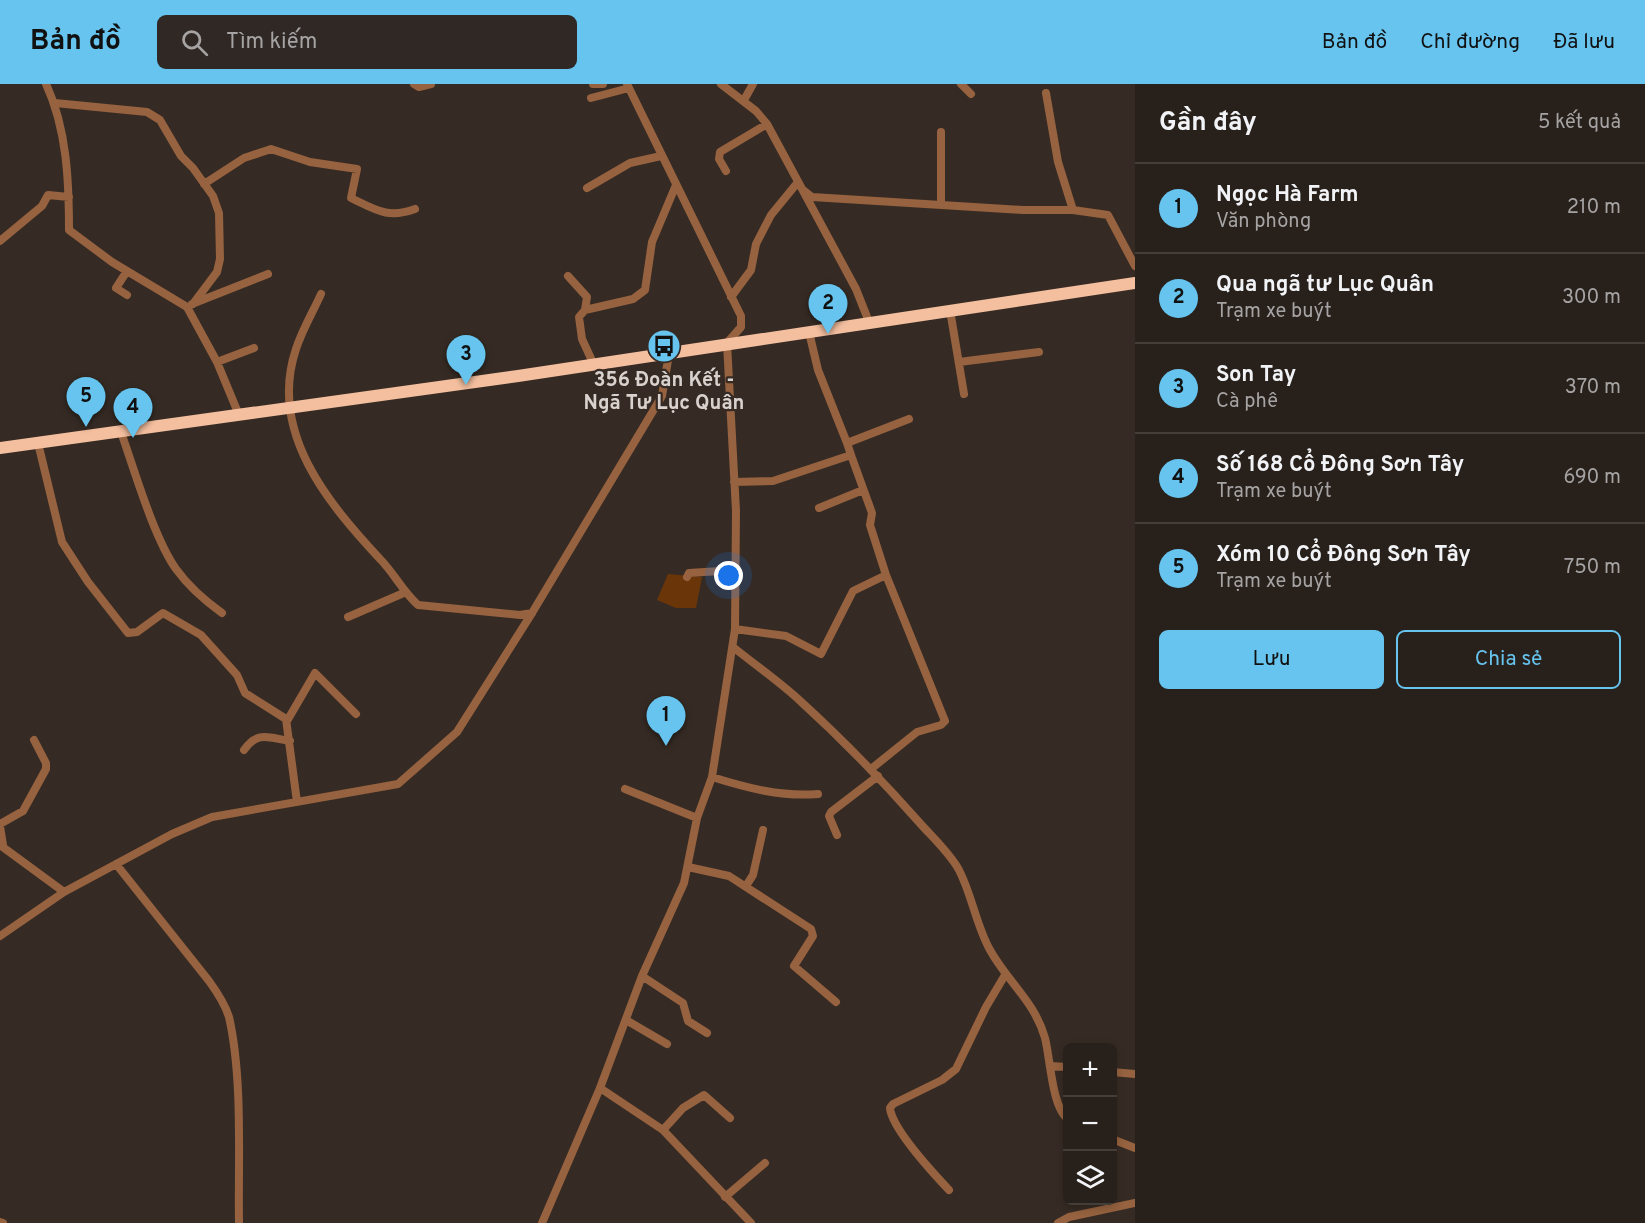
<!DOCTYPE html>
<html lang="vi">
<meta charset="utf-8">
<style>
body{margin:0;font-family:Overpass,sans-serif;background:#302824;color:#f1f3f6}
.controls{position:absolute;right:18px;bottom:18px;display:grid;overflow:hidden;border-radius:9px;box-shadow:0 3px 9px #0003}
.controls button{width:54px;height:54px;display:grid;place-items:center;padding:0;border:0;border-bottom:2px solid #443e3a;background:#28201b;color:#f1f3f6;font:30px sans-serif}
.you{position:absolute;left:729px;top:492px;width:21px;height:21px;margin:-15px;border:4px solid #fff;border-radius:50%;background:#1a73e8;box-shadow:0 0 0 9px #1a73e833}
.badge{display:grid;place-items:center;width:39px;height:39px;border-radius:50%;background:#66c4ef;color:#111;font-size:20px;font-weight:700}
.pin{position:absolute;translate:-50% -50px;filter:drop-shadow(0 2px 3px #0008)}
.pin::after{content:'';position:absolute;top:32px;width:21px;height:18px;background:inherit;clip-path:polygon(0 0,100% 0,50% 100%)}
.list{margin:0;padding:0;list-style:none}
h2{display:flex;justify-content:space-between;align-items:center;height:78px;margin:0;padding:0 24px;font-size:26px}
h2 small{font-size:20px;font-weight:400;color:#a5a3a3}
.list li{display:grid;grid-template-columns:39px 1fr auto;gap:18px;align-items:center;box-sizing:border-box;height:90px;padding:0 24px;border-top:2px solid #443e3a}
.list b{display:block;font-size:22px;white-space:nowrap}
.list p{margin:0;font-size:20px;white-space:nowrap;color:#a5a3a3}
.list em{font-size:20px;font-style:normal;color:#a5a3a3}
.actions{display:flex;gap:12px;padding:18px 24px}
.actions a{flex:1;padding:14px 0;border:2px solid #66c4ef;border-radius:9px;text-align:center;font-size:21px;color:#66c4ef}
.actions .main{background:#66c4ef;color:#111}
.icon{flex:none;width:33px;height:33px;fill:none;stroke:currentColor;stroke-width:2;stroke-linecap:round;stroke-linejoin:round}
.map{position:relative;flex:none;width:1135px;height:1139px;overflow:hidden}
header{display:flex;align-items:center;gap:36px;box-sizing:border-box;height:84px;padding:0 30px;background:#66c4ef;color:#111}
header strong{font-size:28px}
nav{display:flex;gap:33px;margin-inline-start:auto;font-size:21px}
.search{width:420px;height:54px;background:#302824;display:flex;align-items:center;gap:15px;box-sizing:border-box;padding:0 21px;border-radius:9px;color:#a5a3a3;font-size:22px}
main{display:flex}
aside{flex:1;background:#28201b}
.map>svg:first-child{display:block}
.green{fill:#6b350a}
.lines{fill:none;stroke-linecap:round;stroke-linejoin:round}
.minor{stroke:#96623f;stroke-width:8}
.highway{stroke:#f4bf9f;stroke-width:12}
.labels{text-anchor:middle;stroke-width:4.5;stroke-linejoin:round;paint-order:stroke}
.poi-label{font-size:20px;font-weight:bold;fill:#d8d1cd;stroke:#362b24}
</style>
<header>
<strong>Bản đồ</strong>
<div class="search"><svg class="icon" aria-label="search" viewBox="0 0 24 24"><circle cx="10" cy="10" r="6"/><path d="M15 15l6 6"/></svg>Tìm kiếm</div>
<nav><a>Bản đồ</a><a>Chỉ đường</a><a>Đã lưu</a></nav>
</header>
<main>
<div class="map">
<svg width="1135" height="1139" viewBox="0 0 1135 1139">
<rect width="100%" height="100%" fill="#362b24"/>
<!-- green -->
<path class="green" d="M 668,490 L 702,493 L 696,524 L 676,524 L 657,516 Z"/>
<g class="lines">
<!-- minor -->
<path class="minor" d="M 46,0 C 67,45 69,98 69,146 L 112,178 L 187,223 L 217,278 L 239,331
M 414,0 L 419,3 L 431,0
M 593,0 L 603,0
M 721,0 L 756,27 L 767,40 L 856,205 L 869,238
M 961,0 L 971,10
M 1046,9 L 1058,78 L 1073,126
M 591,14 L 629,4
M 744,16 L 753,0
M 55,19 L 147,28 L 160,36 L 181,72 L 193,84 L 213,112 L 219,129 L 220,175 L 217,188 L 193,220
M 941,48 L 941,120
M 726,87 L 719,75 L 720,68 L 767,40
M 204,100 L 244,74 L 271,65 L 310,78 L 357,85 L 351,114 C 376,126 388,135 415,125
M 587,104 L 630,79 L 661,72
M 802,105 L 812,113 L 1023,126 L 1073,126 L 1108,131 L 1135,182
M 0,157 L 42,122 L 48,111 L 69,113
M 127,187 L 116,204 L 127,211
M 568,192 L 587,213 L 585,226 L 579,233 L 582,255 L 594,281
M 321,210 C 313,228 302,246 296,265 C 268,348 328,419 380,475 C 394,489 403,508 418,521 L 520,531 L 532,529
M 731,213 L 751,186 L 756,160 L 771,131 L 798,98
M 192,220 L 268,190
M 585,226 L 633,215 L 645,206 L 652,158 L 676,101
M 950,226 L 964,310
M 809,248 L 818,286 L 847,359
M 217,278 L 254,264
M 959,278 L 1039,268
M 121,348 C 134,385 154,454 176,485 C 189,503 204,516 222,529
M 38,359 L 62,458 L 88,498 L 128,549 L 137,548 L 163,529 L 201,551 L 237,591 L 245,609 L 286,635 L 297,718
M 851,371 L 872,429 L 870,441 L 886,491 L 945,637 L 941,641 L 917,648 L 871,685
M 734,398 L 773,397 L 851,371 L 847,359 L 909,335
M 819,424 L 863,406
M 687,493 L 689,489 L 736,486
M 348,533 L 406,508
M 735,545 L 786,552 L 821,570 L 853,507 L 886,491
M 733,563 C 754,580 777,596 797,614 C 840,653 880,694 918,737 C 931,752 949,768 959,786 C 972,811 976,841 990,866 C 1007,897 1035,918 1045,954 C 1050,973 1052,1024 1068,1035
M 287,637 L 315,589 L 356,630
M 244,666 C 258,646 269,654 290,657
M 712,693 C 747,704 781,713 818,710
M 625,705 L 697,734
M 0,740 L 23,727 L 46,685 L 46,679 L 34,656
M 0,742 L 3,761
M 837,751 L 829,732 L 831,728 L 878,692
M 0,761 L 64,808
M 116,780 L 209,897 C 217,908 225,920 229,933 C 243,995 238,1074 239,1139
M 688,783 L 729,792 L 811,845 L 813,852 L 794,882 L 836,918
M 746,802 L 753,791 L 763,746
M 0,852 L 64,808 L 172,750 L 212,733 L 398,700 L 457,648 L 532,529 L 662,312 L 669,270
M 642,892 L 683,919 L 688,937 L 707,949
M 626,936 L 667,960
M 1050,982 L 1068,983
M 1112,988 L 1135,990
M 600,1004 L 663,1046 L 751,1139
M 663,1046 L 683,1024 L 704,1011 L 730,1034
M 1112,1055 L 1135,1064
M 949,1106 C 933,1089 892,1045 890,1024 L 893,1020 L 942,996 L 956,985 L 986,923 L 1005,891
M 725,1113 L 765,1079
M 0,1138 L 3,1139
M 542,1139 L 600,1004 L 642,892 L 684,799 L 697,734 L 712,693 L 735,545 L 736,427 L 727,259 L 741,243 L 741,232 L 627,0
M 1058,1139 L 1069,1133 L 1135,1119"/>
<!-- highway -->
<path class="highway" d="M 0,364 L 518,292 L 1135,199"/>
</g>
<!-- icons -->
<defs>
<symbol id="bus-disc" viewBox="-11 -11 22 22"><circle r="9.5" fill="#66c4ef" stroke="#362b24"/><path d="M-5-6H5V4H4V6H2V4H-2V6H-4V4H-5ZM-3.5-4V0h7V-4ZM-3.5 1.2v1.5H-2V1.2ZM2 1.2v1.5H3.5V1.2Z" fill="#111"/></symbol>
</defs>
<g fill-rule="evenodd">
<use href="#bus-disc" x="645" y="243" width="38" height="38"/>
</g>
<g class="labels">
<!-- poi labels -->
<g class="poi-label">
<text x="664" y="302">356 Đoàn Kết -<tspan x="664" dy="23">Ngã Tư Lục Quân</tspan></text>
</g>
</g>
</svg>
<div class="controls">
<button>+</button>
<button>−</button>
<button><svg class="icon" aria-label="layers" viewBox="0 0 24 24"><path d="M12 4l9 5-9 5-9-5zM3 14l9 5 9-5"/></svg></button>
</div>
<div class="you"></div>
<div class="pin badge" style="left:666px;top:662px">1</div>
<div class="pin badge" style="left:828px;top:250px">2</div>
<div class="pin badge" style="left:466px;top:301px">3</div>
<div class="pin badge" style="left:133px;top:354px">4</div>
<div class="pin badge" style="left:86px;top:343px">5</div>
</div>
<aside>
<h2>Gần đây<small>5 kết quả</small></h2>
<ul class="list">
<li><span class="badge">1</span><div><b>Ngọc Hà Farm</b><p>Văn phòng</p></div><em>210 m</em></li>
<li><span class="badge">2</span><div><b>Qua ngã tư Lục Quân</b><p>Trạm xe buýt</p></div><em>300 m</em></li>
<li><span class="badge">3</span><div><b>Son Tay</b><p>Cà phê</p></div><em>370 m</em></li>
<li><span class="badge">4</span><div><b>Số 168 Cổ Đông Sơn Tây</b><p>Trạm xe buýt</p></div><em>690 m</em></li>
<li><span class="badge">5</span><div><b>Xóm 10 Cổ Đông Sơn Tây</b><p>Trạm xe buýt</p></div><em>750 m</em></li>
</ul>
<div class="actions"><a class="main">Lưu</a><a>Chia sẻ</a></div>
</aside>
</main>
